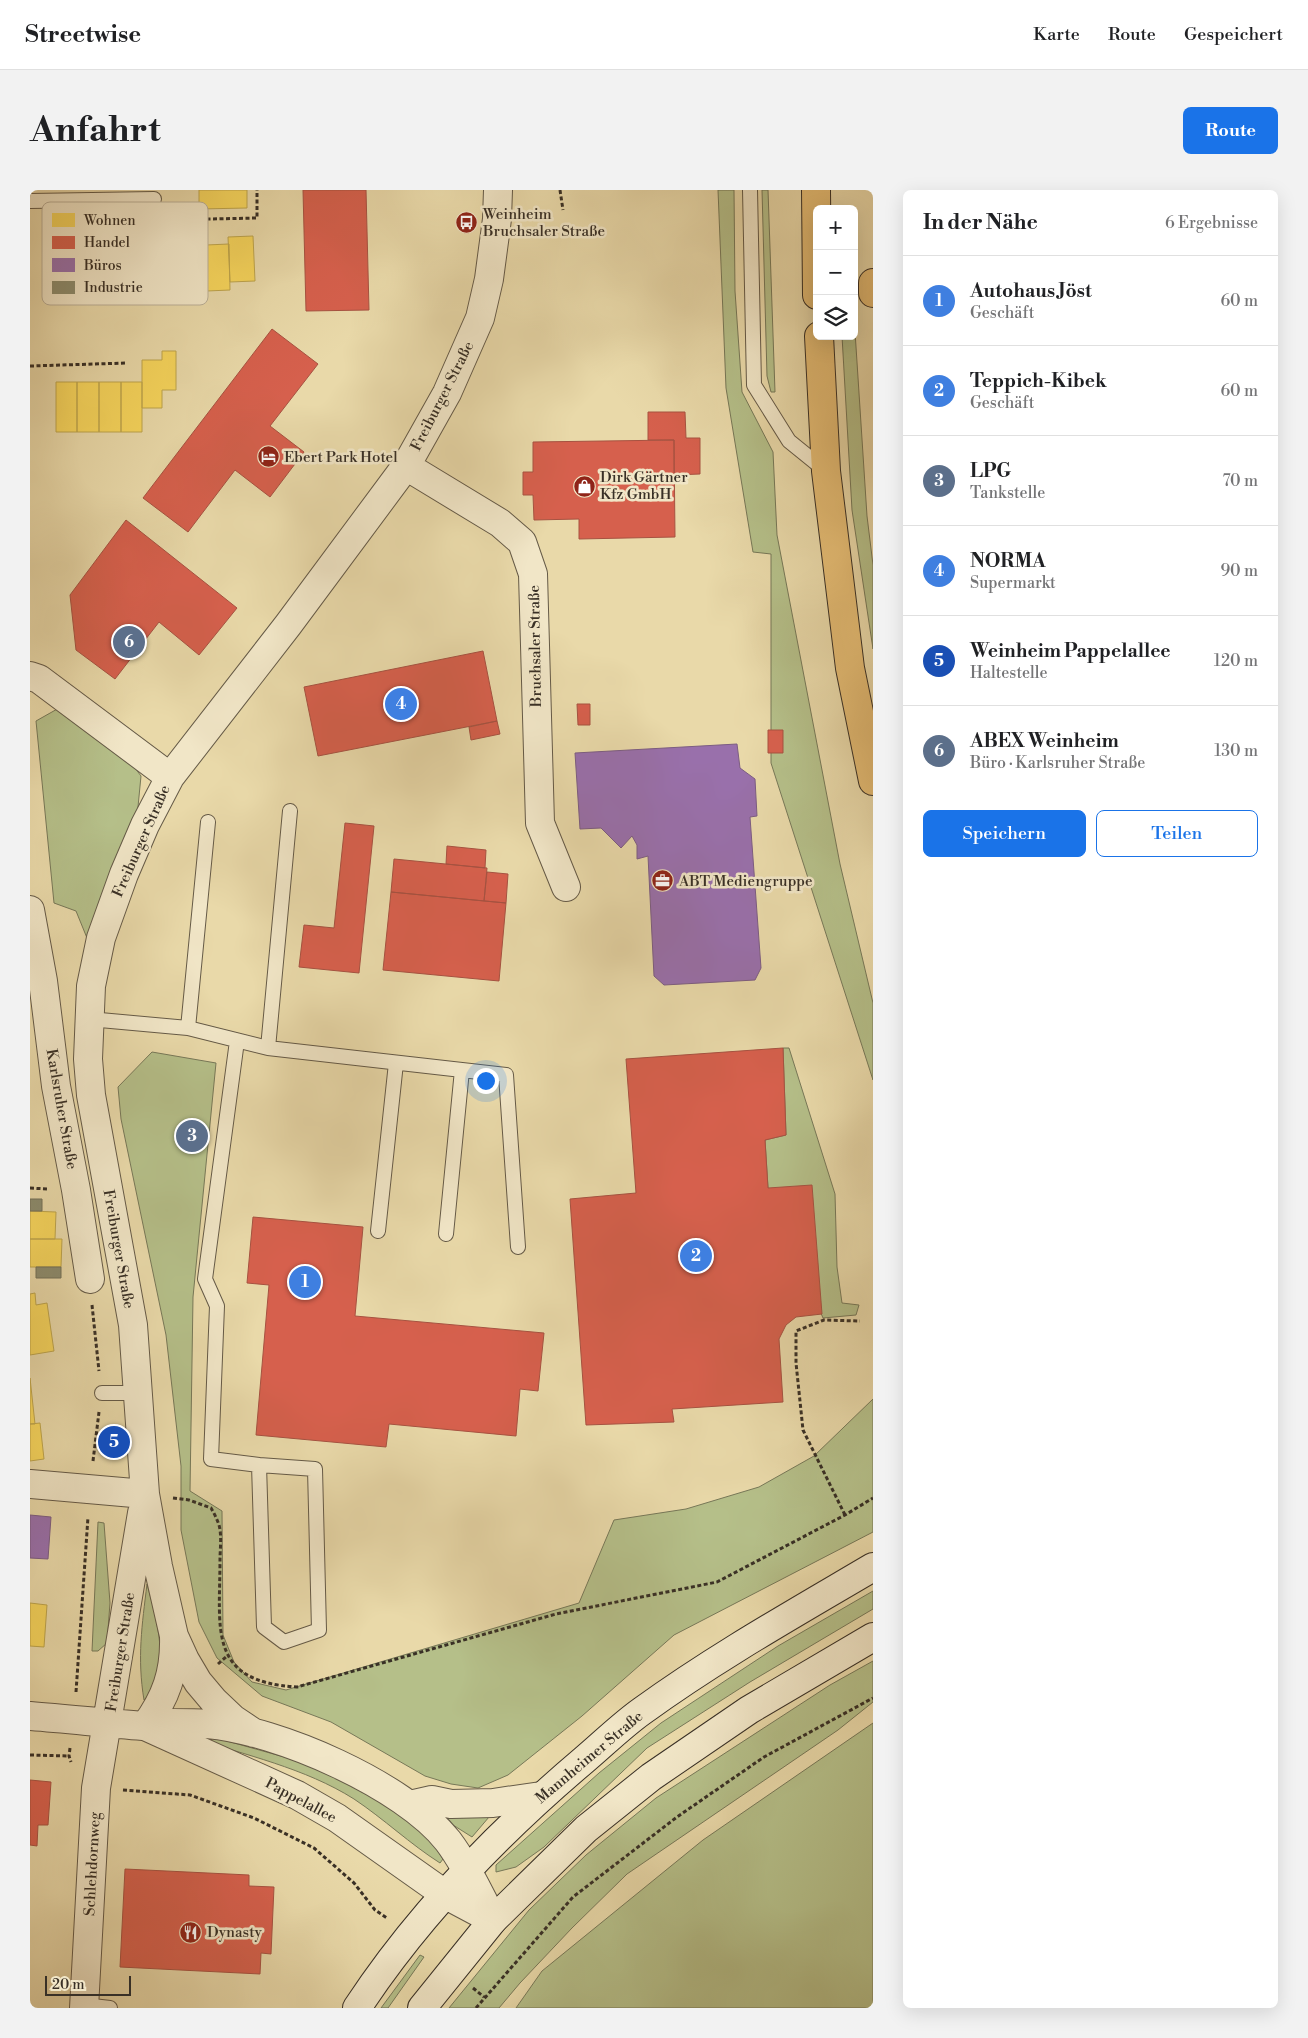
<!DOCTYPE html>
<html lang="de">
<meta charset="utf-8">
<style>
body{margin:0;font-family:"Libre Bodoni",serif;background:#f2f2f2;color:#202124}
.controls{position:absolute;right:15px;top:15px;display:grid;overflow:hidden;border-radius:8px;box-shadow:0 5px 20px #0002}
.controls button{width:45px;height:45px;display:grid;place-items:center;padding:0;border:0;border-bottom:1px solid #e0e0e0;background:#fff;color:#202124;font:25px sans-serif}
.scale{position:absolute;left:15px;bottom:12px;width:86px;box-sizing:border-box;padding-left:5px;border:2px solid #393026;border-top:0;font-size:14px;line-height:18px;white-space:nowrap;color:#393026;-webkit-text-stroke:4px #f1e6c7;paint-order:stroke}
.you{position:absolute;left:455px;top:890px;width:18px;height:18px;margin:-12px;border:4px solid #fff;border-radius:50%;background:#1a73e8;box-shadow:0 0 0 8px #1a73e833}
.badge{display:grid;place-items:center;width:32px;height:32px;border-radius:50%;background:#1a73e8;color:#fff;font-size:16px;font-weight:700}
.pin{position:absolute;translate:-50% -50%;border:2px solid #fff;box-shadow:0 1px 5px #0006}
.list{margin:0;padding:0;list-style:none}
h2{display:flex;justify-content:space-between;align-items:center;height:65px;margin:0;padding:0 20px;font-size:21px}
h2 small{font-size:16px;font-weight:400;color:#757577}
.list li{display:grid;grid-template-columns:32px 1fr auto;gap:15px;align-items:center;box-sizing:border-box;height:90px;padding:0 20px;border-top:1px solid #e0e0e0}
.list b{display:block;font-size:19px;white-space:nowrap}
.list p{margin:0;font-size:16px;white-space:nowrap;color:#757577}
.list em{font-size:16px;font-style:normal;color:#757577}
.actions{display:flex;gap:10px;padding:15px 20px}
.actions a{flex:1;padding:11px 0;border:1px solid #1a73e8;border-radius:8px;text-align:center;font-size:18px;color:#1a73e8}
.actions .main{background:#1a73e8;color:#fff}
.icon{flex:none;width:28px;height:28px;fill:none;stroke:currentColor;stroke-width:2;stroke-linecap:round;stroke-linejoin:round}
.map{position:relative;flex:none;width:843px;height:1818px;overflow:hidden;border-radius:8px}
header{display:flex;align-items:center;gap:30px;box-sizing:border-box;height:70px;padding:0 25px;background:#fff;border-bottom:1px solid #e0e0e0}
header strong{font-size:24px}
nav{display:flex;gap:28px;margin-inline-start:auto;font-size:18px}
.intro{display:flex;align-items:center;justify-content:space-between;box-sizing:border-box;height:120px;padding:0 30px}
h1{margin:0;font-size:35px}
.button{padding:12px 22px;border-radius:8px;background:#1a73e8;color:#fff;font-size:18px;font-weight:700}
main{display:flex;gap:30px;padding:0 30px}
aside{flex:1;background:#fff;border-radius:8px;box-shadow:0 5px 20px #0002}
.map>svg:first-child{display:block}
.green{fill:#b5bf89;stroke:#777858}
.homes{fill:#f6d55c;stroke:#bda44c}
.shops{fill:#d6604d;stroke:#a75241}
.offices{fill:#9970ab;stroke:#7c5d83}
.industry{fill:#8c8c6e;stroke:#737058}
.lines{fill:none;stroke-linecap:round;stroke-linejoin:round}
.lane-casing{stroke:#655a47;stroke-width:16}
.street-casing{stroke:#655a47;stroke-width:30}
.secondary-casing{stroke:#393026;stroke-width:30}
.primary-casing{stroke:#393026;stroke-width:30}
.path{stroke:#393026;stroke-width:3;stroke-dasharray:4 2.5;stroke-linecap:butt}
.lane{stroke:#f1e6c7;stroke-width:14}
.street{stroke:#f1e6c7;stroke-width:28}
.secondary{stroke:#f1e6c7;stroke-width:28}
.primary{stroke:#e4bc74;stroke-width:28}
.labels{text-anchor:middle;stroke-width:5;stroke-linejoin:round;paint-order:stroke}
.poi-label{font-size:15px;fill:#393026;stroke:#f1e6c7;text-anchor:start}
.street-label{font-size:15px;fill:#393026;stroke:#f1e6c7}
.key{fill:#f1e6c7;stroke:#baaf97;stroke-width:1}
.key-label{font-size:14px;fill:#393026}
</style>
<header>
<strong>Streetwise</strong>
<nav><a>Karte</a><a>Route</a><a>Gespeichert</a></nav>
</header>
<div class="intro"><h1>Anfahrt</h1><a class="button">Route</a></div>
<main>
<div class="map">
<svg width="843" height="1818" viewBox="0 0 843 1818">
<rect width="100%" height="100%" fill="#e9d9a9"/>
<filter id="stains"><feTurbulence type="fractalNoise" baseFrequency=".004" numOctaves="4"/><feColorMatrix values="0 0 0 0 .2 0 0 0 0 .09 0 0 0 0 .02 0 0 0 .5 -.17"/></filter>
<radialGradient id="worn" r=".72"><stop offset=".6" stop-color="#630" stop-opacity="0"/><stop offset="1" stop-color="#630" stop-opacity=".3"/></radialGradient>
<!-- green -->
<path class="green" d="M 688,0 L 704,0 L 705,101 L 712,202 L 743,262 L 747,345 L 810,674 L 843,813 L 843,890 L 741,573 L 741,364 L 723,362 L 696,198 Z
M 732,0 L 738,0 L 745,202 L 741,202 L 737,186 Z
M 824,126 L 837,326 L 843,375 L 843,459 L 822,320 L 812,146 L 824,146 Z
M 29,518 L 90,558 L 111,586 L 107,627 L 57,748 L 46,721 L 24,713 L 6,531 Z
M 753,858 L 759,858 L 805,1004 L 807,1077 L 812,1113 L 829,1115 L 826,1125 L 793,1128 L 738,998 L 735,950 L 756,945 Z
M 122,862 L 186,873 L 163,1107 L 160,1301 L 192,1321 L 193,1445 L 204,1472 L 222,1492 L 256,1500 L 549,1413 L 584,1330 L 656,1319 L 729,1297 L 784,1266 L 843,1209 L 843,1342 L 644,1445 L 552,1526 L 478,1585 L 448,1598 L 421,1594 L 395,1586 L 301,1532 L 232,1506 L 187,1468 L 169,1432 L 151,1340 L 151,1276 L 136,1145 L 91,929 L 88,897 Z
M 68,1332 L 74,1333 L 80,1413 L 77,1453 L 68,1461 L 62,1461 Z
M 117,1394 C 126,1426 137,1466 125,1498 C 123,1503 117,1506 114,1510 C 107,1468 112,1435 117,1394 Z
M 843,1401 L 843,1419 L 720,1492 L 617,1558 L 514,1657 L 486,1677 L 466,1682 L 466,1675 L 569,1583 L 631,1533 L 748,1456 Z
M 843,1471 L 843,1512 L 808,1540 L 597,1684 L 542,1738 L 490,1793 L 469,1818 L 419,1818 L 499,1720 L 556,1665 L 626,1608 L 800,1495 Z
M 843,1533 L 843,1818 L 486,1818 L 512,1781 L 673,1650 Z
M 161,1541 L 258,1568 L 304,1585 L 347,1608 L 399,1647 L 413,1669 L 410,1673 C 380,1654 354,1629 324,1609 C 275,1578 215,1565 160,1547 Z
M 465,1620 L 442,1647 L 412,1628 L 414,1623 Z
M 390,1765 L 394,1767 L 358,1818 L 351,1818 Z"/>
<!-- homes -->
<path class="homes" d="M 169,0 L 217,0 L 217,18 L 169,19 Z
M 223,46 L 225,91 L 200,92 L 198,47 Z
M 199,54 L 200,100 L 177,101 L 176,55 Z
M 132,161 L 146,161 L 146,200 L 132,200 L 132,218 L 112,218 L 112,170 L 132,170 Z
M 26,192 L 47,192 L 47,242 L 26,242 Z
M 47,192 L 69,192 L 69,242 L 47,242 Z
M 69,192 L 91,192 L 91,242 L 69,242 Z
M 91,192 L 112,192 L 112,242 L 91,242 Z
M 0,1021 L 26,1022 L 25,1049 L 0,1049 Z
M 0,1049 L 32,1049 L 31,1077 L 0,1077 Z
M 5,1103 L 6,1115 L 17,1113 L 24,1161 L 0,1165 L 0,1104 Z
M 0,1188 L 5,1234 L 0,1234 Z
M 10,1233 L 14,1269 L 0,1271 L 0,1234 Z
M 0,1413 L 17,1415 L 14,1457 L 0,1456 Z"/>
<!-- shops -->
<path class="shops" d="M 273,0 L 336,0 L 339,120 L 276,121 Z
M 242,139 L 288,174 L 240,236 L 274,262 L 240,307 L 205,280 L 158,342 L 113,308 Z
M 618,222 L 655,222 L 656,248 L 670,248 L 670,284 L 644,285 L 644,250 L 618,250 Z
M 644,250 L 645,347 L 549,349 L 549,329 L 504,330 L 503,305 L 493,305 L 493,282 L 503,282 L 503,252 Z
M 96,330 L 207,418 L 169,465 L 129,432 L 85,489 L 46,460 L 40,405 Z
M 453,461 L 467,531 L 288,566 L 274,497 Z
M 547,514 L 560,514 L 560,535 L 548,535 Z
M 467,531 L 470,544 L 441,550 L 439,537 Z
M 738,540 L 753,540 L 753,563 L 738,563 Z
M 315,633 L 344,636 L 329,783 L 269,777 L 274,735 L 304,738 Z
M 417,656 L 456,660 L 455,678 L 416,674 Z
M 364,669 L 457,678 L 454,711 L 361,702 Z
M 457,682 L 478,684 L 476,713 L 454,711 Z
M 361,702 L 476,713 L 469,791 L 353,780 Z
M 753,858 L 756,945 L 735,950 L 738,998 L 782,995 L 792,1124 L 766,1127 L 756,1135 L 749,1149 L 753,1212 L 642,1219 L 644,1232 L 556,1235 L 540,1009 L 606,1003 L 596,869 Z
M 223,1027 L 333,1037 L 325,1126 L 514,1143 L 508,1201 L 490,1199 L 486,1246 L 359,1234 L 356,1257 L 226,1245 L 239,1095 L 217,1093 Z
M 0,1590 L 21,1592 L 18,1635 L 8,1635 L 7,1656 L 0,1655 Z
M 95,1679 L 219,1685 L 219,1696 L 244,1697 L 241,1764 L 231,1763 L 230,1784 L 90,1777 Z"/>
<!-- offices -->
<path class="offices" d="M 707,554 L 710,578 L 725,589 L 727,626 L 720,627 L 731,778 L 725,790 L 634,795 L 624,786 L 618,666 L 607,669 L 607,655 L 602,646 L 591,658 L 571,638 L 550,639 L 545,563 Z
M 0,1325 L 21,1327 L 18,1369 L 0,1368 Z"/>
<!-- industry -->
<path class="industry" d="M 0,1009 L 12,1009 L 12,1021 L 0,1021 Z
M 6,1077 L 31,1077 L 31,1088 L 6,1088 Z"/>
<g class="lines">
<defs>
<path id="lane" d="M 720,0 L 724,195 L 759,251 L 796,281
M 0,11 L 124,9
M 59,829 L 158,838 L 238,858 L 476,885 L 488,1057
M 158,838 L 178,632
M 207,851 L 175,1089 L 187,1116 L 181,1269 L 229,1275 L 234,1437 L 254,1452 L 289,1440 L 285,1279 L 229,1275
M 238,858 L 260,621
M 348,1041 L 366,873
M 416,1044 L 432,880
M 72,1203 L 109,1203
M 54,1815 L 80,1818"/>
<path id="street" d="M 376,276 L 470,333 L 492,352 L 503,384 L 510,633 L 536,697
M 0,486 L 9,489 L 140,587
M 0,720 L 13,791 L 26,896 L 46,1000 L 60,1089
M 0,1294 L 115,1304
M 0,1526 C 38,1529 75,1533 113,1536 C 123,1536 133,1533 143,1533 C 154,1533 166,1533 177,1534 C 248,1540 374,1595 418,1651 C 436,1675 449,1703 463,1730
M 115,1536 L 267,1605 L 307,1628 L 416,1705 L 463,1730
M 115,1536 C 136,1508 145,1482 144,1447
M 224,1543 L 203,1529 L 184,1511 L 168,1492 L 155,1470 L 144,1446 L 128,1376 L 115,1304 L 103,1135 L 61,905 L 58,869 L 61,796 L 71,748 L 94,684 L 115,635 L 140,587 L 258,435 L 376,276 L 417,203 L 450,128 L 459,89 L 467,29 L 468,0
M 380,1615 L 402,1610 L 421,1614 L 463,1613 L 511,1606
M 54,1818 L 66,1598 L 112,1323"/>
<path id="secondary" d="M 327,1818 C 388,1725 469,1642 554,1570 C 573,1554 591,1536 612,1521 C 685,1468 765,1423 843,1377
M 392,1818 L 463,1730 L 556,1639 L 621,1587 L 719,1520 L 843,1447"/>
<path id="primary" d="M 786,0 L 787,105
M 843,93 L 843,103
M 789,146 L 796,281 L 820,478 L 843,591"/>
</defs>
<!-- lane casing -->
<use href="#lane" class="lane-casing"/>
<!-- street casing -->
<use href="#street" class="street-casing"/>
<!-- secondary casing -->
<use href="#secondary" class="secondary-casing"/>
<!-- primary casing -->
<use href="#primary" class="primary-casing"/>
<!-- path -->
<path class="path" d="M 530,0 L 533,20
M 131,30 L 227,28 L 227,0
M 0,176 L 97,173
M 0,998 L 17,999
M 62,1115 L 69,1181
M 63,1271 L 69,1222
M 143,1308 L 159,1310 L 181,1318 C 184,1323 187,1329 189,1335 C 192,1346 190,1359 190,1370 C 190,1439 177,1492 267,1497 L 526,1424 L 687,1392 L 815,1325 L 843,1308
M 815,1325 L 773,1240 L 766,1173 L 766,1141 L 794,1130 L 830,1131
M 188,1474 L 197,1466
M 46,1502 L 58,1327
M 40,1558 L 39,1566 L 41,1572
M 0,1565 L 39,1566
M 93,1600 L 160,1605 L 224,1628 L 284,1658 L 324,1693 L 345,1720 L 357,1728
M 443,1798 L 454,1807
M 446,1818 L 543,1707 L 647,1627 L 734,1567 L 843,1508"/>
<!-- lane -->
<use href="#lane" class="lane"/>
<!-- street -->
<use href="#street" class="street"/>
<!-- secondary -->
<use href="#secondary" class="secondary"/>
<!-- primary -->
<use href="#primary" class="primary"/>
</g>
<!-- icons -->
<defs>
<symbol id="bus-disc" viewBox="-11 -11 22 22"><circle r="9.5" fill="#8f2418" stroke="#f1e6c7"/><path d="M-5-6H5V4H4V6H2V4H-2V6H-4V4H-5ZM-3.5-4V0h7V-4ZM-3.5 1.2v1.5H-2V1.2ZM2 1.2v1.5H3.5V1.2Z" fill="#fff"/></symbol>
<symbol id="hotel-disc" viewBox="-11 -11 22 22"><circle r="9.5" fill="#8f2418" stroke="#f1e6c7"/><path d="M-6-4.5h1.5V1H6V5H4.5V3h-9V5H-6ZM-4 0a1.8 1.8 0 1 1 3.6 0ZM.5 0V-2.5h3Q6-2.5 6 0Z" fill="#fff"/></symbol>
<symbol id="shop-disc" viewBox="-11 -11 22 22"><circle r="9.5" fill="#8f2418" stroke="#f1e6c7"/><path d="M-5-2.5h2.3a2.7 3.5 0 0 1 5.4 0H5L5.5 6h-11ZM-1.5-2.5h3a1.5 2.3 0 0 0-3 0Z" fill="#fff"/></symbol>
<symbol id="office-disc" viewBox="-11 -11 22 22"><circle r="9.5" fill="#8f2418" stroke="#f1e6c7"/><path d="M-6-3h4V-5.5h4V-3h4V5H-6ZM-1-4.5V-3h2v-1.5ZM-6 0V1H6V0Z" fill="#fff"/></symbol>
<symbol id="restaurant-disc" viewBox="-11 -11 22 22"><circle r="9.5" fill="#8f2418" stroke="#f1e6c7"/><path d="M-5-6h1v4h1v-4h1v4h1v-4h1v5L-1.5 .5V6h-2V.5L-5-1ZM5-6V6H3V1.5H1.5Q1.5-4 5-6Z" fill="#fff"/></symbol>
</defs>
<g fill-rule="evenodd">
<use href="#bus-disc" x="424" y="20" width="25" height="25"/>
<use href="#hotel-disc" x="226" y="254" width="25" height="25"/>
<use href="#shop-disc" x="542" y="284" width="25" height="25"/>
<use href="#office-disc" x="620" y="678" width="25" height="25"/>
<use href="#restaurant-disc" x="148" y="1730" width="25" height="25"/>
</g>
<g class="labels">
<!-- poi labels -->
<g class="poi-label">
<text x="453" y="29">Weinheim<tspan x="453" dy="17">Bruchsaler Straße</tspan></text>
<text x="254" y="272">Ebert Park Hotel</text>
<text x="570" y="292">Dirk Gärtner<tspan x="570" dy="17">Kfz GmbH</tspan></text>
<text x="649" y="696">ABT Mediengruppe</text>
<text x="177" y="1747">Dynasty</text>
</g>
<!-- street labels -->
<g class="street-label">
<text transform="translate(412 206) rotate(-63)" y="5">Freiburger Straße</text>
<text transform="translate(505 456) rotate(-91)" y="5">Bruchsaler Straße</text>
<text transform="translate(111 651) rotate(-66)" y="5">Freiburger Straße</text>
<text transform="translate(32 919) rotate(80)" y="5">Karlsruher Straße</text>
<text transform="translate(89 1059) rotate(80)" y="5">Freiburger Straße</text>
<text transform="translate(90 1462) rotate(-81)" y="5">Freiburger Straße</text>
<text transform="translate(559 1567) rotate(-40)" y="5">Mannheimer Straße</text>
<text transform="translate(271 1610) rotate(28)" y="5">Pappelallee</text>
<text transform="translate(62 1674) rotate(-87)" y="5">Schlehdornweg</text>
</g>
</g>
<!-- legend -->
<rect x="12" y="12" width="166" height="103" rx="8" class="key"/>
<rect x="22" y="23" width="23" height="14" fill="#f6d55c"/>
<rect x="22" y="46" width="23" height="13" fill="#d6604d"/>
<rect x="22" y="68" width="23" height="14" fill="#9970ab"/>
<rect x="22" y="91" width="23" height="13" fill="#8c8c6e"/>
<g class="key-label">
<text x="54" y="35">Wohnen</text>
<text x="54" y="57">Handel</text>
<text x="54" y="80">Büros</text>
<text x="54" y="102">Industrie</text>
</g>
<rect width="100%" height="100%" filter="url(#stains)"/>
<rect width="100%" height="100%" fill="url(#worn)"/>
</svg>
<div class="controls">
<button>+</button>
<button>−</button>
<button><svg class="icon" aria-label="layers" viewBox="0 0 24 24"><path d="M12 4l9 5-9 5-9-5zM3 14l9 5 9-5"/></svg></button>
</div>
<div class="scale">20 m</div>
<div class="you"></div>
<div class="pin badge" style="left:275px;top:1092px;background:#3f7fe0">1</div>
<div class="pin badge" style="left:666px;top:1066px;background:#3f7fe0">2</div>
<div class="pin badge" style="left:162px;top:946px;background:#5c6f8a">3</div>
<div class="pin badge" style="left:371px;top:514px;background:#3f7fe0">4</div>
<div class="pin badge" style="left:84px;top:1252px;background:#1a4fb4">5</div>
<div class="pin badge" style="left:99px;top:452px;background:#5c6f8a">6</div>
</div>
<aside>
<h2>In der Nähe<small>6 Ergebnisse</small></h2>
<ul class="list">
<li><span class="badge" style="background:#3f7fe0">1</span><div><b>Autohaus Jöst</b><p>Geschäft</p></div><em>60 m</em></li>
<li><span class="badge" style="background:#3f7fe0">2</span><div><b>Teppich-Kibek</b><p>Geschäft</p></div><em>60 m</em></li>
<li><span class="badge" style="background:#5c6f8a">3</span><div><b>LPG</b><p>Tankstelle</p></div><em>70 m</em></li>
<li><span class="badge" style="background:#3f7fe0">4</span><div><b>NORMA</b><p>Supermarkt</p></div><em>90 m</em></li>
<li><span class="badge" style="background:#1a4fb4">5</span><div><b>Weinheim Pappelallee</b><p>Haltestelle</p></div><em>120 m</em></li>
<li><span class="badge" style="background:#5c6f8a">6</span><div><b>ABEX Weinheim</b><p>Büro · Karlsruher Straße</p></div><em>130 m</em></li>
</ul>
<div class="actions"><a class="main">Speichern</a><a>Teilen</a></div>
</aside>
</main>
